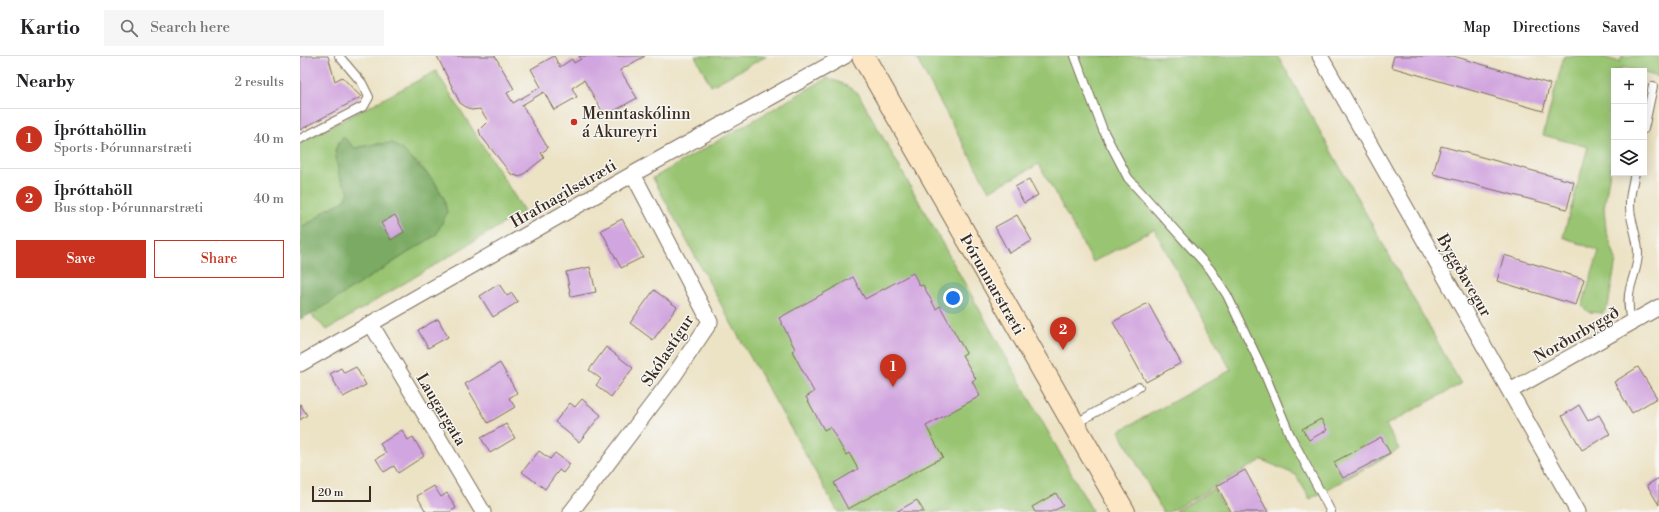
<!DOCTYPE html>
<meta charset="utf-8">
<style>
body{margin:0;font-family:"Libre Bodoni",serif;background:#f6f6f6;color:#202124}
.controls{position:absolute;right:12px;top:12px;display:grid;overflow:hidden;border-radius:0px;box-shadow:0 2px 10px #0003}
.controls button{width:36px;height:36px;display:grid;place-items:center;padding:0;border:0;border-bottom:1px solid #e0e0e0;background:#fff;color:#202124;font:20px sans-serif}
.scale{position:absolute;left:12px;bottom:10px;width:59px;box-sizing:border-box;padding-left:4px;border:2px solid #3b2a1e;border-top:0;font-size:11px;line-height:14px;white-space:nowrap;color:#3b2a1e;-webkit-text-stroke:3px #f6f6f2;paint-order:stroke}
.you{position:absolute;left:653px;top:242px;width:14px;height:14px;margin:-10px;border:3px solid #fff;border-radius:50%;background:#1a73e8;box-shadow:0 0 0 6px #1a73e833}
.badge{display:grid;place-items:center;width:26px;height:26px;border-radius:50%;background:#c8321e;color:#fff;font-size:13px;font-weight:700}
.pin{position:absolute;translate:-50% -33px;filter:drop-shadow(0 1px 2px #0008)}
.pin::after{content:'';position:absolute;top:21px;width:14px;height:12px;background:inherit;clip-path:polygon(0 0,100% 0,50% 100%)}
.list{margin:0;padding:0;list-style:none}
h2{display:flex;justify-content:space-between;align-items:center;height:52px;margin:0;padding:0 16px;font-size:17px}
h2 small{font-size:13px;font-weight:400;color:#757577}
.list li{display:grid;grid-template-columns:26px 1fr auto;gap:12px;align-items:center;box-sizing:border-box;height:60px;padding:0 16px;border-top:1px solid #e0e0e0}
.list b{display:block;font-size:15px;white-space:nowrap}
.list p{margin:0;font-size:13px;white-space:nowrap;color:#757577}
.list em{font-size:13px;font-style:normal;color:#757577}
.actions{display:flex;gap:8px;padding:12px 16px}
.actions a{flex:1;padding:9px 0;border:1px solid #c8321e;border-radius:0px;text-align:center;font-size:14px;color:#c8321e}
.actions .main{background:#c8321e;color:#fff}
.icon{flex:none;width:22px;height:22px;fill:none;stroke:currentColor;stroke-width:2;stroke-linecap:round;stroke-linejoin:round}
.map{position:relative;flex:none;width:1359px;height:456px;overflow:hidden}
header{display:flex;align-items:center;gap:24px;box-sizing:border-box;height:56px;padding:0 20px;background:#fff;border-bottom:1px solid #e0e0e0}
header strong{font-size:19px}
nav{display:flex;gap:22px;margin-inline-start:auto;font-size:14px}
.search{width:280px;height:36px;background:#f6f6f6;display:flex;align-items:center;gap:10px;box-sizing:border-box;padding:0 14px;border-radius:0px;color:#757577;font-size:15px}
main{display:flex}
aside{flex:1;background:#fff}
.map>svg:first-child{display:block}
.green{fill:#99c572;stroke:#6a7848}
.forest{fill:#7aaa64;stroke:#5a6a41}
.building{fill:#d1a5df}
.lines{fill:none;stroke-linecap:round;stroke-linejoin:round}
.lane-casing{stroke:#796a58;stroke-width:10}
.street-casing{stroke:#796a58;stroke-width:17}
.secondary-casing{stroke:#796a58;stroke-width:24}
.lane{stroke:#fff;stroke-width:8}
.street{stroke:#fff;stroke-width:15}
.secondary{stroke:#fce6c4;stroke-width:22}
.poi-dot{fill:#c8321e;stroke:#f6f6f2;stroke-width:1.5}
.labels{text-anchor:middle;stroke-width:3;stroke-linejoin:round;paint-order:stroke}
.poi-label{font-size:16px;fill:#3b2a1e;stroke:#f6f6f2;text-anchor:start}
.street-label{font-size:16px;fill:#3b2a1e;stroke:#f6f6f2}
</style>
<header>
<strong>Kartio</strong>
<div class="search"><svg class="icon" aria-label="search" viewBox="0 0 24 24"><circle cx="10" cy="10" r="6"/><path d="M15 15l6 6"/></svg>Search here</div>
<nav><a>Map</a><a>Directions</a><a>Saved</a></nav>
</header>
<main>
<aside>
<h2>Nearby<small>2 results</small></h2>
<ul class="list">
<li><span class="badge">1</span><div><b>Íþróttahöllin</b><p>Sports · Þórunnarstræti</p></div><em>40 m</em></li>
<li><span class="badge">2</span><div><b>Íþróttahöll</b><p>Bus stop · Þórunnarstræti</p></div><em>40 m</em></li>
</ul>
<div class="actions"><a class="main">Save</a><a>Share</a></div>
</aside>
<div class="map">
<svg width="1359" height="456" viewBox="0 0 1359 456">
<rect width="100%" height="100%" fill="#f6f6f2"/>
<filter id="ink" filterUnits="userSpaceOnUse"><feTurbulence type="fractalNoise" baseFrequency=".025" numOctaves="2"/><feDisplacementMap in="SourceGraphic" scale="8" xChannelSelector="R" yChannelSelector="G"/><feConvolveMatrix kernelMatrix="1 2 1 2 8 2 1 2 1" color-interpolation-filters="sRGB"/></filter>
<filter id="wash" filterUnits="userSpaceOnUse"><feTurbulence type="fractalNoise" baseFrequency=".012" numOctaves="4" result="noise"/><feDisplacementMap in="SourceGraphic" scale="16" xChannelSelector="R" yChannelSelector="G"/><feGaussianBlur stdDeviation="0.9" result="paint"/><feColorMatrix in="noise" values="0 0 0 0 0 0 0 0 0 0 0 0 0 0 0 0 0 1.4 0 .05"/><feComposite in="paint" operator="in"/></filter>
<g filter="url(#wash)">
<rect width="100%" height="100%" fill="#ece2c4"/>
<!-- green -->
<path class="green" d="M 395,0 L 467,0 L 411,30 Z
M 615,0 L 978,0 L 1161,328 L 1086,369 L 1099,393 L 1010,443 L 996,419 L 962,404 L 869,456 L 863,456 L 819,375 L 931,314 L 854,173 L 793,206 L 739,108 L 689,135 Z
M 1264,0 L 1299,0 L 1320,6 L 1322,0 L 1359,0 L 1359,21 L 1344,17 L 1344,15 L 1335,15 L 1322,11 L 1320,15 L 1314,15 L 1314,38 L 1309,58 L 1314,60 L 1314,91 L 1304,152 L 1306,174 L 1316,204 L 1308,250 L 1303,257 L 1288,256 L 1282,250 L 1299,195 L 1263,181 L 1288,91 L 1243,79 Z
M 136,15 L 224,155 L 27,274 L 10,258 L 136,179 L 144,142 L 134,125 L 117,106 L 76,88 L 55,92 L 39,85 L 35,94 L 39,120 L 50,136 L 44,145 L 26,154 L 13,165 L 0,171 L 0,87 Z
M 527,22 L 542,27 L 558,37 L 793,456 L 538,456 L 431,267 L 353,122 Z
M 914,433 L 927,456 L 876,456 L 875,455 Z"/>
<!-- forest -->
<path class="forest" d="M 43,80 L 55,92 L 75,88 L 92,87 L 104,95 L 134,125 L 144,142 L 147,157 L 136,179 L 15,256 L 0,263 L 0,171 L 13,165 L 26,154 L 44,145 L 49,136 L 39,120 L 35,94 Z"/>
<g id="blocks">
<!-- building -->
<path class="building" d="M 0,0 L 28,0 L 35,25 L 42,21 L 61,41 L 0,74 Z
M 137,0 L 195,0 L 214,33 L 207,37 L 213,47 L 241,31 L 231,13 L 254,0 L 260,11 L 272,3 L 274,7 L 281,3 L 279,0 L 345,0 L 320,14 L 337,42 L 305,60 L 284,24 L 272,32 L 277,41 L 254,54 L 244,36 L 222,49 L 248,92 L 241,97 L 244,102 L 220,121 L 211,118 L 181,80 L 179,74 L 188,65 L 180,53 L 171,54 L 160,47 Z
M 1094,0 L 1153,0 L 1250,28 L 1243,55 L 1091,11 Z
M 1141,90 L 1274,126 L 1267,153 L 1133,118 Z
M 729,123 L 738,139 L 724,147 L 715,131 Z
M 95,159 L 104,176 L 91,184 L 81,167 Z
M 717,159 L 732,185 L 709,197 L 695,171 Z
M 322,163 L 343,201 L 321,212 L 301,174 Z
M 1204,199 L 1284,223 L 1276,249 L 1197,225 Z
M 290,211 L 296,236 L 271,241 L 266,216 Z
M 613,217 L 620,230 L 623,229 L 636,253 L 640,250 L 666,297 L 662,299 L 676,323 L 672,325 L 680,340 L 626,370 L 643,401 L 548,453 L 534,427 L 558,413 L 549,397 L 546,399 L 530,371 L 524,374 L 506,341 L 514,336 L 492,295 L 495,293 L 479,262 L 553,221 L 565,243 Z
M 199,228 L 207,240 L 212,237 L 218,246 L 193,261 L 180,240 Z
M 354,234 L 377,251 L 353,284 L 330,267 Z
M 848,247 L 881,307 L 846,326 L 813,266 Z
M 138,263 L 148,281 L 128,292 L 118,274 Z
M 306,291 L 333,312 L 311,341 L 296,329 L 301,323 L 289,314 Z
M 200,307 L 217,337 L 209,342 L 215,351 L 188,367 L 165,328 Z
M 56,311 L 66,329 L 43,341 L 30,318 L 41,312 L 44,317 Z
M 1338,311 L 1357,342 L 1332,357 L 1314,326 Z
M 282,343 L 301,359 L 279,386 L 255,366 L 270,347 L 275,351 Z
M 0,348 L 7,359 L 0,364 Z
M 1279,349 L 1288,365 L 1299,359 L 1310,378 L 1282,394 L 1262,360 Z
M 1021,363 L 1027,374 L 1009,384 L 1002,373 Z
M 206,368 L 215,382 L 190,397 L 181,382 Z
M 102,374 L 108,384 L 113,381 L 124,400 L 98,417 L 94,410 L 84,416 L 76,403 L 86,397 L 80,388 Z
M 1081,381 L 1090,397 L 1043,422 L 1034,406 Z
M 239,395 L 250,403 L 255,397 L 270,408 L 263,417 L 259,414 L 245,433 L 222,416 Z
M 945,414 L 968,456 L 931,456 L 917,430 Z
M 1359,422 L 1359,449 L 1347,429 Z
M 134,430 L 141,441 L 147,437 L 156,452 L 150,456 L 126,456 L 117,440 Z
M 756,437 L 763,450 L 751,456 L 735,456 L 732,451 Z
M 617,444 L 624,456 L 596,456 Z"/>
</g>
</g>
<g filter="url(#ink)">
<use href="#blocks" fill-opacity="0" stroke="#796a58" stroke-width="1"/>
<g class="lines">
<defs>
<path id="lane" d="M 775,0 L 803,74 L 828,122 L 910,213 L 927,239 L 963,314 L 990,379 L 1031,456
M 1344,73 L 1353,30
M 0,83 L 64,50 L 69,41 L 62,27 L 39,0
M 1331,267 C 1329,256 1327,244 1330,233 C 1333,220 1338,210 1338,197 C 1338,184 1333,172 1331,160 C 1328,145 1332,131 1335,117
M 775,368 L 839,331"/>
<path id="street" d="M 1020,0 L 1278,456
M 71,268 L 183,456
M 0,308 L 324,123 L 545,0
M 1210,335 L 1359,251
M 271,456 L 373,321 L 410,266 L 333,118"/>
<path id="secondary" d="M 563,0 L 824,456"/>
</defs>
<!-- lane casing -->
<use href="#lane" class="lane-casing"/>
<!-- street casing -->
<use href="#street" class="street-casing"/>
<!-- secondary casing -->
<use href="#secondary" class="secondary-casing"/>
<!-- lane -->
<use href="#lane" class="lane"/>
<!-- street -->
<use href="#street" class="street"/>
<!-- secondary -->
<use href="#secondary" class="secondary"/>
</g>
</g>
<!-- markers -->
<circle class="poi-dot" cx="274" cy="66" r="4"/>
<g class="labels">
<!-- poi labels -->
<g class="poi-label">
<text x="282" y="63">Menntaskólinn<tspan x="282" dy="18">á Akureyri</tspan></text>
</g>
<!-- street labels -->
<g class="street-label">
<text transform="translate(263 137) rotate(-30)" y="6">Hrafnagilsstræti</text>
<text transform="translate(1165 219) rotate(60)" y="6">Byggðavegur</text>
<text transform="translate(693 228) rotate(60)" y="6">Þórunnarstræti</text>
<text transform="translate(1276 278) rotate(-30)" y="6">Norðurbyggð</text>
<text transform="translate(367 294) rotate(-57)" y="6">Skólastígur</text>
<text transform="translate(142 353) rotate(59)" y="6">Laugargata</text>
</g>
</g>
</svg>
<div class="controls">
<button>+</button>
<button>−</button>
<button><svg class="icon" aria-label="layers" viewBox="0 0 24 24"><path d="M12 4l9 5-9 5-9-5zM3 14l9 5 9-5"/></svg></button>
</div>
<div class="scale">20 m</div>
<div class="you"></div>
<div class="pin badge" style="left:593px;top:331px">1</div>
<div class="pin badge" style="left:763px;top:294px">2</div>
</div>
</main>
